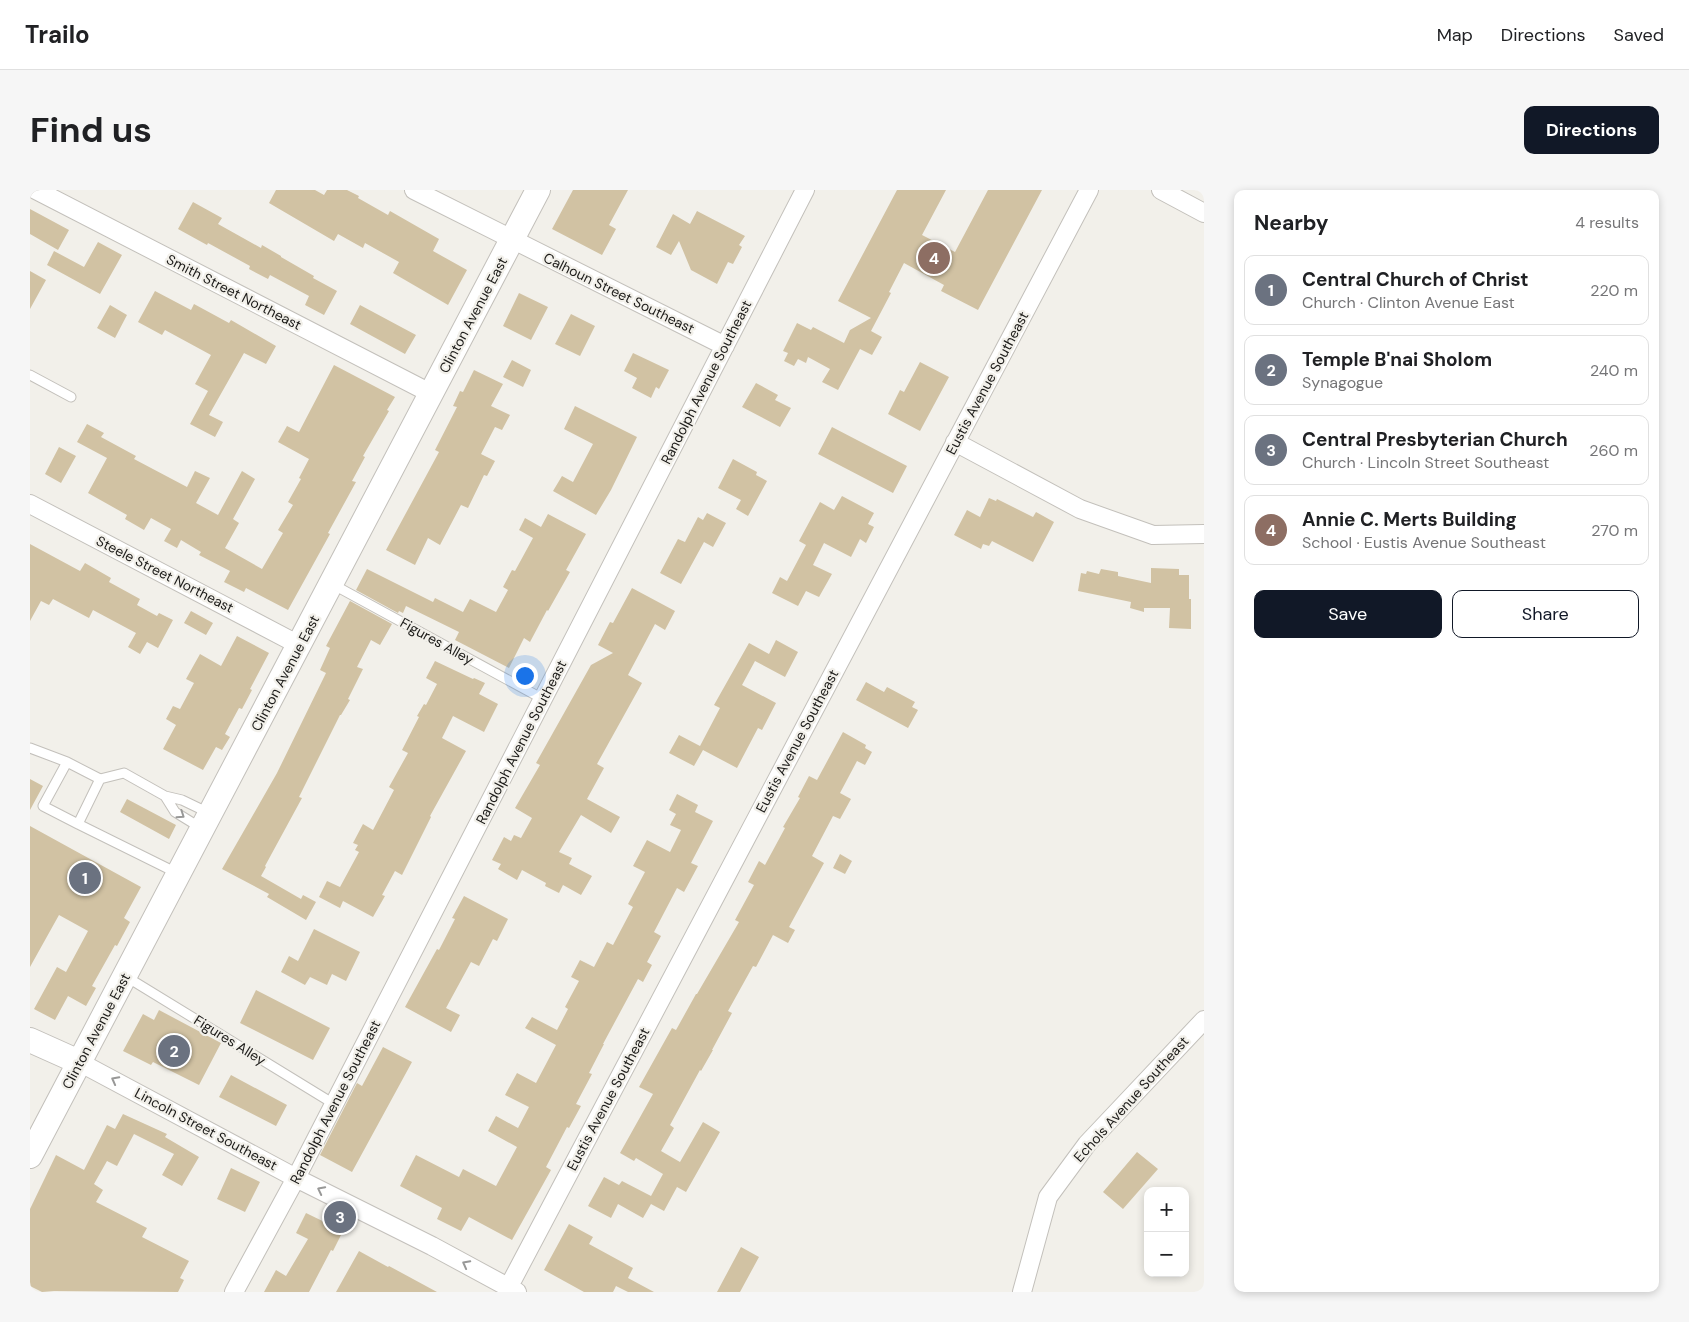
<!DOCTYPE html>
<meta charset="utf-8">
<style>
body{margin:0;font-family:"DM Sans",sans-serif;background:#f6f6f6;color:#202124}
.controls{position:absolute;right:15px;bottom:15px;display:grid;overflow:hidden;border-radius:10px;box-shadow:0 2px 8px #0003}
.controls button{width:45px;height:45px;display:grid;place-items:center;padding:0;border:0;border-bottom:1px solid #e0e0e0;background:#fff;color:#202124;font:25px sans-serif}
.you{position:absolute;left:494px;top:485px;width:18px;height:18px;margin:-12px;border:4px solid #fff;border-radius:50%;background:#1a73e8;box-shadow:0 0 0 8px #1a73e833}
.badge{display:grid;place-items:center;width:32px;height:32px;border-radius:50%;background:#111827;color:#fff;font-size:16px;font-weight:700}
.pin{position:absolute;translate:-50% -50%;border:2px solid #fff;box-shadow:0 1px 5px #0006}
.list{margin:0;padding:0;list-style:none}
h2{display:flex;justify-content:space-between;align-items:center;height:65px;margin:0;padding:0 20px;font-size:21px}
h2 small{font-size:16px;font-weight:400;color:#757577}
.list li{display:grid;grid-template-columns:32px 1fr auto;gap:15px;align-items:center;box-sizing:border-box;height:70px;margin:0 10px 10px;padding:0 10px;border:1px solid #e0e0e0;border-radius:10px}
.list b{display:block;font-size:19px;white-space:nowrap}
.list p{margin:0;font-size:16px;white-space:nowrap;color:#757577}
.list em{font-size:16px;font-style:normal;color:#757577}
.actions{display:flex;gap:10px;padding:15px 20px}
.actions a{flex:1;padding:11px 0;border:1px solid #111827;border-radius:10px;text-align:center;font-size:18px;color:#111827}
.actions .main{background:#111827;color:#fff}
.map{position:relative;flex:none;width:1174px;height:1102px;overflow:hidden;border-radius:10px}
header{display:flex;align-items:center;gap:30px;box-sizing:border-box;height:70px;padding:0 25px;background:#fff;border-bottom:1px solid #e0e0e0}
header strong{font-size:24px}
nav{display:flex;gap:28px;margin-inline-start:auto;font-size:18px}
.intro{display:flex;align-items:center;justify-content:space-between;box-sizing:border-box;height:120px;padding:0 30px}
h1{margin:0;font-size:35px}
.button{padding:12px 22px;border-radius:10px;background:#111827;color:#fff;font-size:18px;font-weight:700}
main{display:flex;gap:30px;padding:0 30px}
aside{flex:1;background:#fff;border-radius:10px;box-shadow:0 2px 8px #0003}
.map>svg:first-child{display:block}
.building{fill:#d1c2a3}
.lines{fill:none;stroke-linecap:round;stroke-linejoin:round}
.lane-casing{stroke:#c3c0bb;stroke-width:11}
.street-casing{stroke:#c3c0bb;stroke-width:20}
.secondary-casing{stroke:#c3c0bb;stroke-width:26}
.lane{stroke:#fff;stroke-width:9}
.street{stroke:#fff;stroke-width:18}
.secondary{stroke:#fff;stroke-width:24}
.oneway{stroke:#989897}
.labels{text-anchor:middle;stroke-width:4.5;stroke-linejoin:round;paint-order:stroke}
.street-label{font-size:14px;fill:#1b1a18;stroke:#f2f0ea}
</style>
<header>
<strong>Trailo</strong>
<nav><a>Map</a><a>Directions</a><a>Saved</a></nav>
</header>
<div class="intro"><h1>Find us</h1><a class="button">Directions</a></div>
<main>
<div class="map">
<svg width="1174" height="1102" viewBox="0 0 1174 1102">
<rect width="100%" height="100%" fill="#f2f0ea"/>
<!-- building -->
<path class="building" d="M 246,0 L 285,0 L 294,5 L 297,0 L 317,0 L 329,6 L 328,8 L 358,25 L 360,21 L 409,49 L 403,61 L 437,80 L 418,115 L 363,83 L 369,72 L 335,53 L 333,58 L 308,44 L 304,51 L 239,13 Z
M 543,0 L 598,0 L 579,35 L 586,39 L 572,65 L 522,39 Z
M 867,0 L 916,0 L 892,45 L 925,62 L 958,0 L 1012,0 L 948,120 L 911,101 L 914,95 L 874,73 L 859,102 L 861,103 L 841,141 L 852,147 L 842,165 L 830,159 L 808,200 L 792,192 L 800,179 L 778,167 L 776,173 L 768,169 L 764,176 L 754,171 L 758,163 L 753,161 L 767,133 L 781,140 L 783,137 L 814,153 L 820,140 L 841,128 L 808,111 Z
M 163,12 L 192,28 L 188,34 L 231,58 L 232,55 L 251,66 L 251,67 L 284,86 L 283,88 L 307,101 L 294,125 L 275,115 L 279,106 L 240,85 L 238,89 L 219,79 L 220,76 L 178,53 L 177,55 L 148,39 Z
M 0,19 L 39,40 L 28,60 L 0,44 Z
M 667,21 L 715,46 L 709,55 L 712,57 L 703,74 L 698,72 L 687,94 L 661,80 L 649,51 L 641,65 L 626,57 L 643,24 L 660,34 Z
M 68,52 L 92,65 L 70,104 L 17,75 L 24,61 L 54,77 Z
M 0,81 L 16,90 L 0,119 Z
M 125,101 L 161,120 L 164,114 L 199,133 L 201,130 L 246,156 L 236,174 L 214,163 L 179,225 L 193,232 L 185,247 L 160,234 L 178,201 L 165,194 L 181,165 L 135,140 L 132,145 L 108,132 Z
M 489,103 L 518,117 L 501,150 L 473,136 Z
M 80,115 L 97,125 L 85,148 L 67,138 Z
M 330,115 L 386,145 L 375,164 L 320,134 Z
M 541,124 L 565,136 L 550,166 L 525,154 Z
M 603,163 L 639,180 L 629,199 L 626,197 L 621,208 L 602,198 L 607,188 L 594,181 Z
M 482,170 L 501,180 L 493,197 L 473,187 Z
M 890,172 L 919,187 L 890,241 L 858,224 L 870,200 L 874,202 Z
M 304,175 L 365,207 L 357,220 L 359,221 L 333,266 L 335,267 L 322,291 L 326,292 L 298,343 L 300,344 L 258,420 L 216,398 L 214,402 L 194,392 L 200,381 L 169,365 L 171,362 L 151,350 L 147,358 L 134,351 L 141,339 L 121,328 L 114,340 L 95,329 L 97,325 L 58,303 L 77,268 L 47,252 L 57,234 L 74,243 L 71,247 L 106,266 L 104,269 L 157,297 L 165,281 L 180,288 L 166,313 L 188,325 L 212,281 L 225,289 L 203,329 L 209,333 L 195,358 L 232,379 L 253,343 L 248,340 L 263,315 L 258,312 L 271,289 L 269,288 L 279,269 L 248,252 L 257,236 L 269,242 Z
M 444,180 L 473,194 L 461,216 L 480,225 L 472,240 L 465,237 L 451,264 L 465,271 L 457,286 L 454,285 L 438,318 L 431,315 L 410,355 L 398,348 L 385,375 L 356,360 L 409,262 L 405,260 L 427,217 L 423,216 L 430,201 L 433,202 Z
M 726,193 L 748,205 L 745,210 L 761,218 L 750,237 L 712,217 Z
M 545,216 L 607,247 L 581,300 L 566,325 L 523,301 L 532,286 L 543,292 L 563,254 L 534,239 Z
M 802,237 L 877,276 L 863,303 L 788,264 Z
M 29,257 L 46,266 L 31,293 L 15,284 Z
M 703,269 L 727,282 L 726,285 L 737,291 L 718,326 L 706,319 L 711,310 L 688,298 Z
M 812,306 L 844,323 L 838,334 L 844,337 L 836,353 L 830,349 L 821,367 L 794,353 L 783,375 L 802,384 L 789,407 L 776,401 L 768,416 L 742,403 L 750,387 L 757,391 L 776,355 L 769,351 L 790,312 L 804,320 Z
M 959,308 L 966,311 L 967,309 L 1003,327 L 1006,322 L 1024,332 L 1003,372 L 962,351 L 959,356 L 953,354 L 951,359 L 924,345 L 937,320 L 950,327 Z
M 677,323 L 696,333 L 683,357 L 674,352 L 651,394 L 630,383 L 648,349 L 655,352 L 668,327 L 673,330 Z
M 518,324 L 556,344 L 536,380 L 540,382 L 518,421 L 517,420 L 500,452 L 494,448 L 479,478 L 425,450 L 429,442 L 376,416 L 373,423 L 369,421 L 368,423 L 326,400 L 337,379 L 403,412 L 405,408 L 433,422 L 440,409 L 466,422 L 478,400 L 473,397 L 482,380 L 485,381 L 503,348 L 489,340 L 495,328 L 511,337 Z
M 0,354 L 50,381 L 55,373 L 81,388 L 79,392 L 110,409 L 107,415 L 127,426 L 129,423 L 143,430 L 128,458 L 117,452 L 110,464 L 98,457 L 106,443 L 63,420 L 59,428 L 23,409 L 19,415 L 11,411 L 0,431 Z
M 1121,378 L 1149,379 L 1149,385 L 1159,385 L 1159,409 L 1161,409 L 1161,439 L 1139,438 L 1140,418 L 1114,418 L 1114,422 L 1100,418 L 1101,412 L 1048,401 L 1051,383 L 1056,384 L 1057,381 L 1069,384 L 1071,379 L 1088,382 L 1088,386 L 1121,393 Z
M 602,398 L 645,421 L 635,440 L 625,434 L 598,485 L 612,493 L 567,574 L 574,578 L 557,609 L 590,627 L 581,643 L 551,625 L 529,662 L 542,668 L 539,674 L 562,686 L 551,705 L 533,695 L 529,703 L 515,696 L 516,693 L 492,680 L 487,690 L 468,679 L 471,674 L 462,670 L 474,647 L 481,651 L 484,645 L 491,648 L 502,628 L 485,618 L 510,575 L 506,573 L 561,475 L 583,463 L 568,455 L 580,432 L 583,433 Z
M 320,411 L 362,434 L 350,455 L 341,450 L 327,477 L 333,479 L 318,509 L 320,510 L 311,525 L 310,525 L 269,607 L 272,608 L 235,676 L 236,677 L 231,686 L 271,709 L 273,705 L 286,712 L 276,730 L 237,707 L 239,704 L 192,679 L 247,583 L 296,483 L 290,480 L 300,458 L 296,456 Z
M 161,421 L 183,433 L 176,445 L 154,433 Z
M 207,446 L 239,463 L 220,499 L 222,500 L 212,519 L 209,518 L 195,544 L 200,547 L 192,560 L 186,557 L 173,580 L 133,559 L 146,535 L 136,529 L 143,516 L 150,519 L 164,493 L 156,489 L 170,464 L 191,476 Z
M 746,450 L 768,462 L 755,487 L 725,471 L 712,495 L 746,513 L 732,540 L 728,538 L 707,578 L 673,560 L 664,576 L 639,563 L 649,545 L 670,556 L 690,518 L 684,515 L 719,453 L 739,464 Z
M 405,471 L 443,489 L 444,488 L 455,493 L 449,504 L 468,514 L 454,542 L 423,526 L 412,548 L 436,561 L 400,626 L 401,627 L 372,685 L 365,681 L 352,705 L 355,706 L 343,727 L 313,711 L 310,718 L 289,707 L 297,691 L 310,697 L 329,662 L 325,660 L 328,655 L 323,653 L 333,634 L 343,640 L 364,600 L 359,597 L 378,563 L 372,560 L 389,527 L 387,526 L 394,514 L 396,515 L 407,494 L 396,488 Z
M 836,492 L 854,502 L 857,497 L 885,512 L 882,517 L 888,520 L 878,538 L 826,510 Z
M 813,542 L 836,555 L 835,558 L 842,562 L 835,575 L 827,571 L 810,603 L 821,609 L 810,629 L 803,626 L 782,666 L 794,673 L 759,737 L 765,740 L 758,753 L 743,745 L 726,777 L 723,776 L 698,821 L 702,823 L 682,860 L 683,860 L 671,881 L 670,880 L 640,935 L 644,938 L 631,961 L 650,972 L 673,932 L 690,942 L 656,1002 L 647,997 L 634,1021 L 621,1014 L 613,1028 L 588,1014 L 581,1028 L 558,1016 L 574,987 L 589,995 L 592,991 L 621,1006 L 633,984 L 606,968 L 604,971 L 590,963 L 623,904 L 609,897 L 642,838 L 646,840 L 666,804 L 667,804 L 709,732 L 705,730 L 724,695 L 718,692 L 729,671 L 735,675 L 755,638 L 753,637 L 770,608 L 768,607 L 779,586 L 787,590 Z
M 0,589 L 13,596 L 0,620 Z
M 647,604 L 668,615 L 665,622 L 683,631 L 661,673 L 668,676 L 654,702 L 647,698 L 624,742 L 631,746 L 617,772 L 622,775 L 613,792 L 608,789 L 573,854 L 574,854 L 559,883 L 562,884 L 546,914 L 551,916 L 539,938 L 537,937 L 516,977 L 521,980 L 482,1050 L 439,1027 L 431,1041 L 407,1029 L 412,1018 L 370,996 L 386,965 L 429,987 L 433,979 L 466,996 L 487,957 L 458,941 L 466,926 L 488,938 L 499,917 L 475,905 L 487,883 L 506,893 L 526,855 L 495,838 L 502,827 L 527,840 L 538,819 L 535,817 L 549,791 L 541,787 L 550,770 L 564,777 L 577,752 L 583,755 L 603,717 L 598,714 L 615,682 L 603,676 L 617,650 L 640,662 L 651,640 L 640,635 L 646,624 L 639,620 Z
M 97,609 L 146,635 L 139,649 L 90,622 Z
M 0,636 L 111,697 L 94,728 L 100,732 L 87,756 L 85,755 L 62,796 L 66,798 L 56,816 L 38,806 L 25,830 L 4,819 L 27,777 L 36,782 L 58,741 L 29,725 L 0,777 Z
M 810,664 L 822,671 L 815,684 L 803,678 Z
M 434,706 L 478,729 L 467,751 L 463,749 L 449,776 L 441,772 L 416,818 L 430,825 L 421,842 L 375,817 L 407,759 L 409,760 L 425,729 L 422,728 Z
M 284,739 L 330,762 L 316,791 L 302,784 L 297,795 L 280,787 L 275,795 L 251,782 L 259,766 L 268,771 Z
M 226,800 L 300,838 L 283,870 L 210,833 Z
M 129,820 L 191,853 L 169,895 L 123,872 L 121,875 L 93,861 L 113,824 L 124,830 Z
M 353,857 L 382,872 L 322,982 L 290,965 L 327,893 L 332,896 Z
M 201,885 L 257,915 L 246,936 L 189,907 Z
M 93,924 L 137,944 L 135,947 L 169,967 L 152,996 L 132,985 L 144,964 L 104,944 L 87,976 L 77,971 L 64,994 L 73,1000 L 66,1012 L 117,1038 L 112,1047 L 159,1071 L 150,1088 L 154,1090 L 148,1102 L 24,1101 L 12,1102 L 0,1096 L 0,1019 L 26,965 L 54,980 L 77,935 L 85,939 Z
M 1107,962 L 1128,979 L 1093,1019 L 1073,1002 Z
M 201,978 L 230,992 L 215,1022 L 187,1009 Z
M 276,1023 L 313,1041 L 303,1061 L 301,1060 L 279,1102 L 234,1102 L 246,1080 L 256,1086 L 278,1049 L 266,1043 Z
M 539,1034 L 563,1047 L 559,1054 L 603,1078 L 598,1088 L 624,1102 L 598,1102 L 586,1096 L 583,1102 L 554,1102 L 514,1080 Z
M 711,1057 L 729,1067 L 710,1102 L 687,1102 Z
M 329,1061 L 358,1077 L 359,1076 L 407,1102 L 306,1102 Z"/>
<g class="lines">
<defs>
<path id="lane" d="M 0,185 L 41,207
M 302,394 L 513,509
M 0,558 L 37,572 L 70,589 L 48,634 L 147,683
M 37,572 L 13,616 L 48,634
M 70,589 L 94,583 L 135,606 L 152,610 L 179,623
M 135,606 L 145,622 L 171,638
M 95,786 L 304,914"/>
<path id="street" d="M 6,0 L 402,204
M 384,0 L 695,156
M 1131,0 L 1174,23
M 925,252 L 1050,319 L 1123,345 L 1174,344
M 0,314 L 269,455
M 49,872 L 266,988 L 402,1056 L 487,1102
M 204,1102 L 266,988 L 775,0
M 476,1102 L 1059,0
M 992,1102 L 1018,1007 L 1057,954 L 1174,830"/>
<path id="secondary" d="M 0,850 L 49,872
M 0,966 L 508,0"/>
</defs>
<!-- lane casing -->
<use href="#lane" class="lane-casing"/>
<!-- street casing -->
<use href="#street" class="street-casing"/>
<!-- secondary casing -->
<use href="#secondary" class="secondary-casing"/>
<!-- lane -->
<use href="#lane" class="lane"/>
<!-- street -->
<use href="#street" class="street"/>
<!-- secondary -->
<use href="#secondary" class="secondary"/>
</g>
<!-- one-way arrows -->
<defs><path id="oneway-chevron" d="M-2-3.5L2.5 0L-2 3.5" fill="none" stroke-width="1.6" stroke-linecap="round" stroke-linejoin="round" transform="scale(1.25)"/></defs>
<g class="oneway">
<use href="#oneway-chevron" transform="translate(151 625) rotate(34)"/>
<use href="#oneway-chevron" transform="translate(85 890) rotate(-152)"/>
<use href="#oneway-chevron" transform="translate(291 1000) rotate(-153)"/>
<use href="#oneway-chevron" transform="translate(436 1074) rotate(-152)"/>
</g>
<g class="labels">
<!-- street labels -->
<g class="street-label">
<text transform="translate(204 102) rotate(27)" y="5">Smith Street Northeast</text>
<text transform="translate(589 103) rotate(26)" y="5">Calhoun Street Southeast</text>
<text transform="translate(443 125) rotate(-62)" y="5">Clinton Avenue East</text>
<text transform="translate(676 192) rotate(-63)" y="5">Randolph Avenue Southeast</text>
<text transform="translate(957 193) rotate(-62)" y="5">Eustis Avenue Southeast</text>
<text transform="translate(135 384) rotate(27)" y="5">Steele Street Northeast</text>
<text transform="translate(407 451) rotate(29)" y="5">Figures Alley</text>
<text transform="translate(255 483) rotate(-62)" y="5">Clinton Avenue East</text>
<text transform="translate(767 551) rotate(-62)" y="5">Eustis Avenue Southeast</text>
<text transform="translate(491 552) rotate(-63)" y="5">Randolph Avenue Southeast</text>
<text transform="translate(66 841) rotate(-62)" y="5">Clinton Avenue East</text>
<text transform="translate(200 850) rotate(32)" y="5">Figures Alley</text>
<text transform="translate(578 909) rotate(-62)" y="5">Eustis Avenue Southeast</text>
<text transform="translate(1101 909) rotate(-48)" y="5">Echols Avenue Southeast</text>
<text transform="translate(305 912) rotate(-63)" y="5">Randolph Avenue Southeast</text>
<text transform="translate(176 939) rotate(28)" y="5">Lincoln Street Southeast</text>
</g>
</g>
</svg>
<div class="controls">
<button>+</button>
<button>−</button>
</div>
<div class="you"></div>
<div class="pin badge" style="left:55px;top:688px;background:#6b7280">1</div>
<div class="pin badge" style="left:144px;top:861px;background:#6b7280">2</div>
<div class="pin badge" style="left:310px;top:1027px;background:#6b7280">3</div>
<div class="pin badge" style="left:904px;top:68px;background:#8d6e63">4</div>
</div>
<aside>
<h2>Nearby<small>4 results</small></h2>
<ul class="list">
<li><span class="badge" style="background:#6b7280">1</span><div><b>Central Church of Christ</b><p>Church · Clinton Avenue East</p></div><em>220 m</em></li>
<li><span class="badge" style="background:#6b7280">2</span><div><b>Temple B'nai Sholom</b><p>Synagogue</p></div><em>240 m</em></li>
<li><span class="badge" style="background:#6b7280">3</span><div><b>Central Presbyterian Church</b><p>Church · Lincoln Street Southeast</p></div><em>260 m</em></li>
<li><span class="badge" style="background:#8d6e63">4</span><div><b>Annie C. Merts Building</b><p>School · Eustis Avenue Southeast</p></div><em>270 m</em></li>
</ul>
<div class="actions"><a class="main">Save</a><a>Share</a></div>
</aside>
</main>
